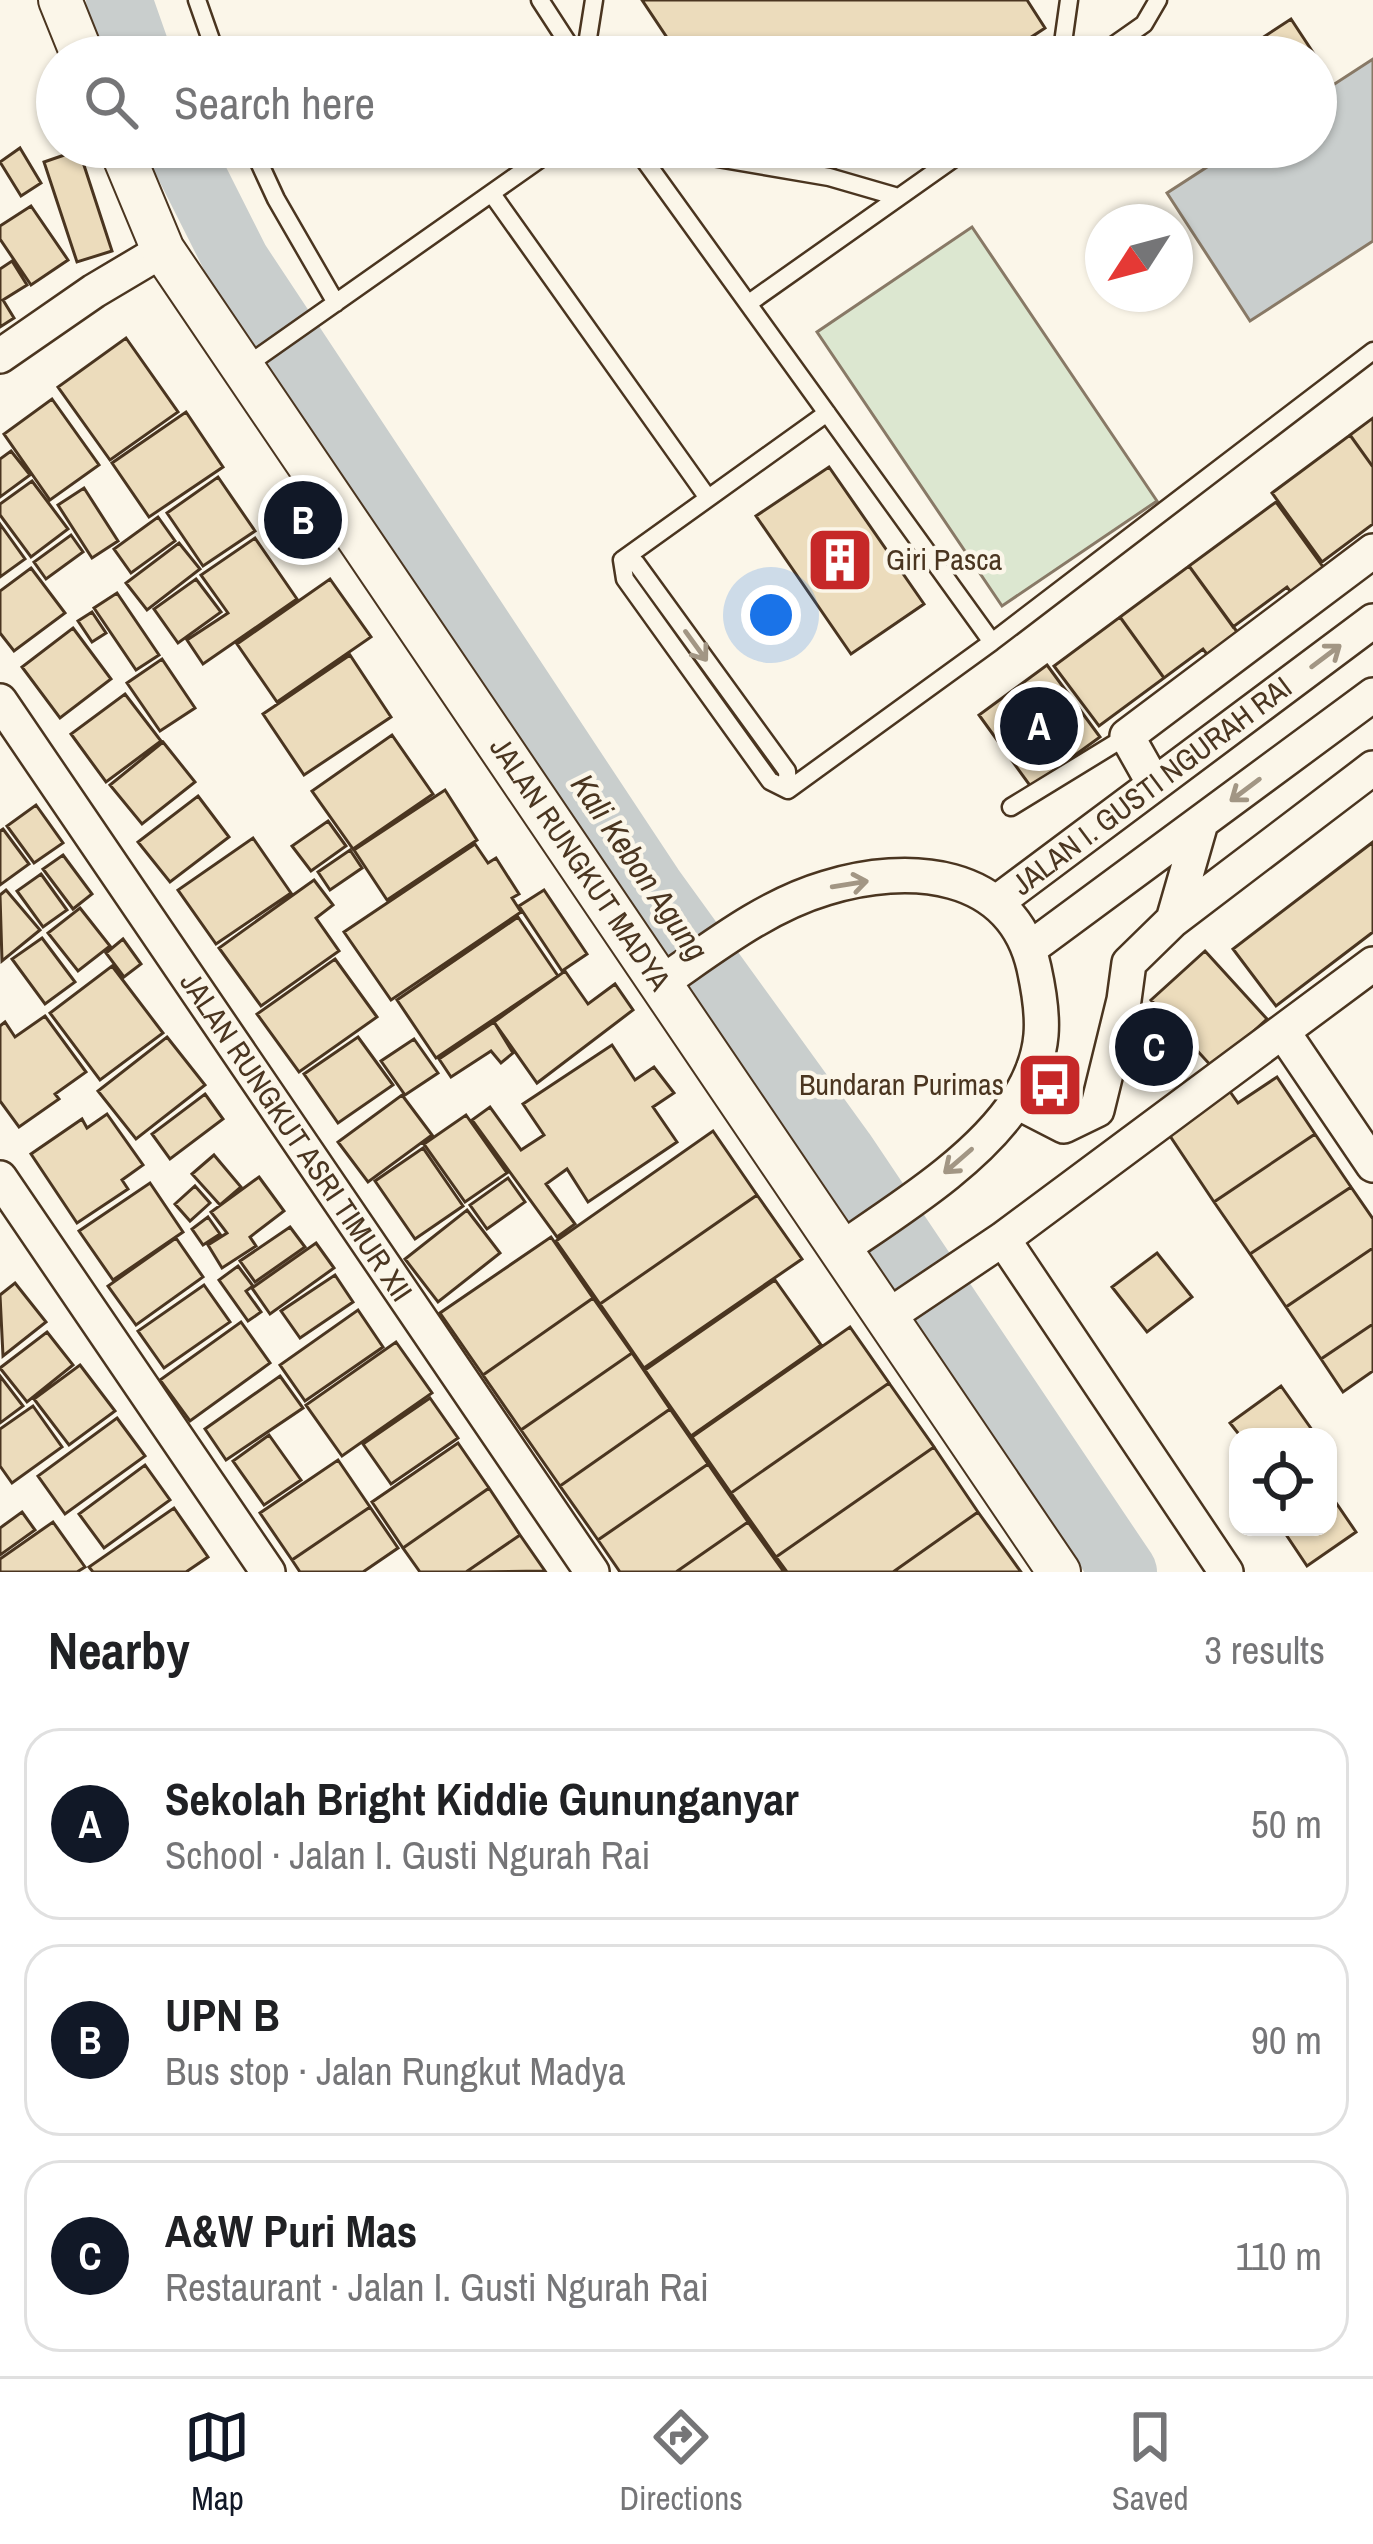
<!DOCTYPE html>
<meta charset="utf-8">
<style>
body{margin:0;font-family:"Archivo Narrow",sans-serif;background:#f6f6f6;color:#202124}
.controls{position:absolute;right:36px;bottom:36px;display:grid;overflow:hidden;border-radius:24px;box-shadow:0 3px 9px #0004}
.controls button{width:108px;height:108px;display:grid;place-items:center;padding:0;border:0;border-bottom:3px solid #e0e0e0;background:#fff;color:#202124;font:60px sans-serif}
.compass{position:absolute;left:1085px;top:204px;width:108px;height:108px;border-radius:50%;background:#fff;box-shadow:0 3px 9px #0004;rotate:234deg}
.you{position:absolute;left:771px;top:615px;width:42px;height:42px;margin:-30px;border:9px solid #fff;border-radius:50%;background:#1a73e8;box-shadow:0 0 0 18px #1a73e833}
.badge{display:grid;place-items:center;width:78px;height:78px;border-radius:50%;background:#111827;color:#fff;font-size:39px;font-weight:700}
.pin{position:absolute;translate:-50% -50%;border:6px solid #fff;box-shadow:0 3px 12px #0006}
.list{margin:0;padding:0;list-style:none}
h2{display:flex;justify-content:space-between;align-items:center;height:156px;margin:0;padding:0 48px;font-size:51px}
h2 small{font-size:39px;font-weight:400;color:#757577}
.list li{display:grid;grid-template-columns:78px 1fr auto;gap:36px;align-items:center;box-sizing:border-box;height:192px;margin:0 24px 24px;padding:0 24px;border:3px solid #e0e0e0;border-radius:36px}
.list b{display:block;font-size:45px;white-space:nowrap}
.list p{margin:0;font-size:39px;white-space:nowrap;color:#757577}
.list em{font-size:39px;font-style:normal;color:#757577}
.icon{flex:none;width:66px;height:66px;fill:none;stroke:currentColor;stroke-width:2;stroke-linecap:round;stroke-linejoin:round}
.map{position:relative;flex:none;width:1373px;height:1572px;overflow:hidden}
.search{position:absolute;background:#fff;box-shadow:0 3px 9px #0004;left:36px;right:36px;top:36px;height:132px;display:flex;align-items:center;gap:30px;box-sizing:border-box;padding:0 42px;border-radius:66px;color:#757577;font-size:45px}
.sheet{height:804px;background:#fff}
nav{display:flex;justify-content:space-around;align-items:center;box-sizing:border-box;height:168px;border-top:3px solid #e0e0e0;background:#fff;font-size:33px;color:#757577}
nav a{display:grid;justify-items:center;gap:6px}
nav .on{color:#111827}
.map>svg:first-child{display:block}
.green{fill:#dce7d0;stroke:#887966;stroke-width:3}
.water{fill:#c9cecd;stroke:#887966;stroke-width:3}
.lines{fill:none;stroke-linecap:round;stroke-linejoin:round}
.river{stroke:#c9cecd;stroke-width:66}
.building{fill:#ecdcbc;stroke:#4a3520;stroke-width:3}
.service-casing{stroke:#4a3520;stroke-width:21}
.minor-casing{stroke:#4a3520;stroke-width:38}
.tertiary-casing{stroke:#4a3520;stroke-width:46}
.service{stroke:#fbf6e9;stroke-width:16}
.minor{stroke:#fbf6e9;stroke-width:33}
.tertiary{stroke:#fbf6e9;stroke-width:42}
.oneway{stroke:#a29684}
.labels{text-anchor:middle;stroke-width:9;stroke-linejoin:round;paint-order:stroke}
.poi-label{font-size:30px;fill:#4a3520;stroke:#fbf6e9;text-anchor:start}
.street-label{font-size:30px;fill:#4a3520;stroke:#fbf6e9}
.water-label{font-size:33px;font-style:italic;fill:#4a3520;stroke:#fbf6e9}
</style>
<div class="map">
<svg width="1373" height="1572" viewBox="0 0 1373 1572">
<rect width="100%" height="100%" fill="#fbf6e9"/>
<!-- green -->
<path class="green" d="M 972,227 L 1157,501 L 1002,606 L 817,332 Z"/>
<!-- water -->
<path class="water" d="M 1373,59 L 1373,241 L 1250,321 L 1167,193 L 1238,147 L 1316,147 L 1316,96 Z"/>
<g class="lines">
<!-- river -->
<path class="river" d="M 119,0 L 139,57
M 179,147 L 237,262 L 651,888 L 842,1152 L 1124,1572"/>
</g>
<!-- building -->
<path class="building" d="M 642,0 L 1027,0 L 1045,28 L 1001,57 L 680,57 Z
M 1291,19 L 1316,57 L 1233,57 Z
M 817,147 L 866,147 L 832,170 Z
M 20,148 L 41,183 L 21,196 L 0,162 Z
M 79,150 L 112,251 L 77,262 L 44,162 Z
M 31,206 L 68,260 L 31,285 L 0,239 L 0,226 Z
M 12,261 L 27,285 L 3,300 L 14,318 L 0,327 L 0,269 Z
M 126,338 L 178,412 L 110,460 L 58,387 Z
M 52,399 L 99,465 L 50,500 L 4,434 Z
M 186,412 L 223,467 L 149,517 L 112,463 Z
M 1373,418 L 1373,467 L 1350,435 Z
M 1350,435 L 1373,467 L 1373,524 L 1322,562 L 1272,493 Z
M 11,451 L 30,475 L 0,497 L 0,459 Z
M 829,467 L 924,604 L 851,654 L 756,516 Z
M 218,477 L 255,531 L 203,566 L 167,513 Z
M 32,481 L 68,529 L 31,557 L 0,515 L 0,504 Z
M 84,488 L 118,541 L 92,558 L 58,505 Z
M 1276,502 L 1332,579 L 1300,604 L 1287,587 L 1233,627 L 1189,566 Z
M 158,517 L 175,541 L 131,573 L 114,549 Z
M 0,524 L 25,559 L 0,577 Z
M 71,535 L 83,552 L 46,579 L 34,562 Z
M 255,538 L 297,599 L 203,664 L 187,640 L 228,613 L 201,575 Z
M 179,543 L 200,569 L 147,610 L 126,583 Z
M 1189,566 L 1246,644 L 1216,666 L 1203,649 L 1164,678 L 1120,617 Z
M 31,568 L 65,613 L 14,651 L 0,633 L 0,591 Z
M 196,579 L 221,612 L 178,643 L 154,609 Z
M 330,579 L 371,637 L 277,702 L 237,644 Z
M 117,593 L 159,655 L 136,670 L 94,608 Z
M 92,612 L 106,633 L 92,642 L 78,621 Z
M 1120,617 L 1164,678 L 1099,726 L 1054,666 Z
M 73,628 L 111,679 L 60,718 L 22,667 Z
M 350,655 L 391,717 L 304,775 L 263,714 Z
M 162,659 L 195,708 L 160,731 L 127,683 Z
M 1047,665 L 1100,737 L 1031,787 L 979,715 Z
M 125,694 L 161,741 L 106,782 L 71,734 Z
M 392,735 L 433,794 L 353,849 L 312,791 Z
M 163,742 L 195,782 L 142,824 L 110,785 Z
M 445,790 L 477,840 L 387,900 L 354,850 Z
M 198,796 L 229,837 L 170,882 L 138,842 Z
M 36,805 L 63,843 L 34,863 L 7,826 Z
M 328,821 L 346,846 L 311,871 L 292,846 Z
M 3,829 L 29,864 L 0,885 L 0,831 Z
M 253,838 L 291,893 L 216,944 L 178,890 Z
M 1373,842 L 1373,932 L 1276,1006 L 1233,949 Z
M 475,844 L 488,863 L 496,858 L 519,894 L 512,898 L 521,912 L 391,1000 L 344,932 Z
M 350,850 L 362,868 L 330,890 L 318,872 Z
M 63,855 L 92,894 L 73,909 L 43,869 Z
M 41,874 L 67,910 L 43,927 L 17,891 Z
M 314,880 L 333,905 L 316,918 L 339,951 L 261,1006 L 219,948 Z
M 6,890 L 40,930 L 2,961 L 0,895 Z
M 544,890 L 587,954 L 562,971 L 519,906 Z
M 80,908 L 110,946 L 78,971 L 48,933 Z
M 518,917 L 558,976 L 436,1058 L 397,1000 Z
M 42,938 L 75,982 L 45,1004 L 12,959 Z
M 123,939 L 141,964 L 124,977 L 106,953 Z
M 1205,951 L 1267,1019 L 1213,1068 L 1151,1000 Z
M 335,959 L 377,1017 L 299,1072 L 257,1014 Z
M 112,966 L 163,1033 L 100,1080 L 50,1013 Z
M 565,971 L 588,1004 L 615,984 L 633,1010 L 537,1083 L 494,1022 Z
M 45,1016 L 86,1072 L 55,1094 L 59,1099 L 19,1127 L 0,1101 L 0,1026 L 5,1022 L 15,1037 Z
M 494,1022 L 513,1053 L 501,1063 L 491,1051 L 451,1077 L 439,1059 Z
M 167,1037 L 205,1085 L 136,1139 L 98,1091 Z
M 358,1037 L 393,1085 L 338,1123 L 304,1074 Z
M 414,1039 L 438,1073 L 405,1095 L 381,1061 Z
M 612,1045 L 635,1080 L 654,1067 L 674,1093 L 653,1107 L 677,1142 L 588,1202 L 567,1169 L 546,1184 L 575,1224 L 557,1237 L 472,1120 L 490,1107 L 521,1150 L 544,1135 L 523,1104 Z
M 1277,1077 L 1315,1134 L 1214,1202 L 1164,1127 L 1226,1086 L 1238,1103 Z
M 205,1094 L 223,1119 L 170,1159 L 152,1134 Z
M 402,1095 L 432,1135 L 368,1182 L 338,1142 Z
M 107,1114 L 143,1165 L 122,1180 L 128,1189 L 77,1223 L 31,1154 L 82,1119 L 87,1128 Z
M 466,1115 L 507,1173 L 465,1202 L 424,1144 Z
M 713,1131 L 757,1195 L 600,1304 L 556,1241 Z
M 1315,1134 L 1351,1187 L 1250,1254 L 1214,1202 Z
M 423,1148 L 463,1206 L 415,1239 L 375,1181 Z
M 214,1155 L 241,1187 L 220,1205 L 192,1174 Z
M 259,1177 L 284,1211 L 250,1237 L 256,1246 L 222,1268 L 208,1245 L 227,1233 L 211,1212 Z
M 508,1178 L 525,1202 L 487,1229 L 470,1205 Z
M 150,1183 L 183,1232 L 113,1280 L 79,1231 Z
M 195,1186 L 210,1203 L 190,1221 L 175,1204 Z
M 1351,1187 L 1373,1219 L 1373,1248 L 1286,1307 L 1250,1254 Z
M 757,1195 L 802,1259 L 644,1368 L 600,1304 Z
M 467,1210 L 500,1253 L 438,1302 L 405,1259 Z
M 208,1217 L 220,1234 L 203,1245 L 192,1229 Z
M 290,1227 L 305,1247 L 255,1282 L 240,1261 Z
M 551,1237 L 593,1298 L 483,1375 L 440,1313 Z
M 176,1238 L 203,1277 L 136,1325 L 108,1286 Z
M 316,1243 L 334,1268 L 270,1314 L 252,1288 Z
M 1373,1248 L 1373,1324 L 1321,1359 L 1286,1307 Z
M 1157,1253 L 1192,1297 L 1147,1332 L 1112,1287 Z
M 238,1266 L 253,1286 L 246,1291 L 261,1312 L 248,1321 L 219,1280 Z
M 335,1275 L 353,1302 L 300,1338 L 281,1311 Z
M 775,1280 L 821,1345 L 691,1436 L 645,1370 Z
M 15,1283 L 46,1322 L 3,1356 L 0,1295 Z
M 204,1285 L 230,1322 L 164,1368 L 138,1331 Z
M 593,1298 L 632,1353 L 521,1430 L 483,1375 Z
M 358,1310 L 383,1347 L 305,1401 L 280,1365 Z
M 241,1322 L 270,1363 L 190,1421 L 160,1380 Z
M 1373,1324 L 1373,1371 L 1343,1392 L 1321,1359 Z
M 850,1327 L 889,1383 L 731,1493 L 692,1437 Z
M 47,1332 L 73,1365 L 27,1402 L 0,1368 Z
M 396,1342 L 432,1393 L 342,1456 L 306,1405 Z
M 632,1353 L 670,1409 L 560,1486 L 521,1430 Z
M 80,1365 L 115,1411 L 69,1445 L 34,1399 Z
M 0,1376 L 23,1406 L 0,1423 Z
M 280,1376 L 303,1408 L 226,1460 L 205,1429 Z
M 889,1383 L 934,1447 L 776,1557 L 731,1493 Z
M 1281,1386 L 1315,1434 L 1241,1437 L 1230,1423 Z
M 430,1398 L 458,1438 L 391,1484 L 363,1444 Z
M 33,1406 L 62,1447 L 12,1483 L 0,1466 L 0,1429 Z
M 670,1409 L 708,1464 L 598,1540 L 560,1486 Z
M 117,1418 L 145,1456 L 65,1514 L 38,1476 Z
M 269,1435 L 301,1480 L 264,1505 L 233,1461 Z
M 458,1443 L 489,1488 L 403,1548 L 372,1502 Z
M 934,1447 L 978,1512 L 893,1572 L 787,1572 L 776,1557 Z
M 338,1460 L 370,1507 L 292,1560 L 260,1513 Z
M 708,1464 L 748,1522 L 676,1572 L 620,1572 L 598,1540 Z
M 145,1465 L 170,1500 L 104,1548 L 79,1514 Z
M 489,1488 L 520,1535 L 466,1572 L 420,1572 L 403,1548 Z
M 1328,1491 L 1356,1532 L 1307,1566 L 1281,1527 L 1328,1527 Z
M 370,1507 L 398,1548 L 363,1572 L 300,1572 L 292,1560 Z
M 174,1508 L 208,1557 L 186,1572 L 93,1572 L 89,1567 Z
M 22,1512 L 35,1530 L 0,1555 L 0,1528 Z
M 978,1512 L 1021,1572 L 893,1572 Z
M 53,1522 L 85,1567 L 77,1572 L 0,1572 L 0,1559 Z
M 748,1522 L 784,1572 L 676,1572 Z
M 520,1535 L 545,1571 L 466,1572 Z"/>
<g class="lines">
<defs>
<path id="service" d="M 197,0 L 217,57
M 540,0 L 577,57
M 585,57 L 594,0
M 1061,57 L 1069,0
M 1097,57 L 1144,24 L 1158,0
M 252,147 L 276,199 L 336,303
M 635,147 L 992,642
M 653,147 L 829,177 L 898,197
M 492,194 L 708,498
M 749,303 L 970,147
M 243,368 L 557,147
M 622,560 L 636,563 L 787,771 L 788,790
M 622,560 L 625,579 L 770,781 L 788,790
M 622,560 L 827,413
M 788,790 L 992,642 L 1373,351
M 1011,807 L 1127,736"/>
<path id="minor" d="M 0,356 L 94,291 L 163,250
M 0,701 L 592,1572
M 1154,784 L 1127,736 L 1373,551
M 997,902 L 1373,621
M 1173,920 L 1201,823
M 1029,949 L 1373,695
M 661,983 C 712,948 765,906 826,888 C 907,863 1012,869 1034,968 C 1045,1018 1047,1053 1018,1099 C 979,1160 898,1210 838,1251
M 1283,1032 L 1373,1165
M 1017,1102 L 1064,1126 L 1097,1110 L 1124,1000 L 1129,963 L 1173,920 L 1373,768
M 0,1178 L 268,1572
M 1003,1239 L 1226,1572
M 884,1319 L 1003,1239 L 1373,964"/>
<path id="tertiary" d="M 60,0 L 83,57
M 120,147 L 163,250 L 1059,1572"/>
</defs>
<!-- service casing -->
<use href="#service" class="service-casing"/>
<!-- minor casing -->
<use href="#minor" class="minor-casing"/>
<!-- tertiary casing -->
<use href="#tertiary" class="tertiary-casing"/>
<!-- service -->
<use href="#service" class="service"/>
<!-- minor -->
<use href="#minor" class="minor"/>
<!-- tertiary -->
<use href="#tertiary" class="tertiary"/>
</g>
<!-- one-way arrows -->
<defs><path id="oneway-shaft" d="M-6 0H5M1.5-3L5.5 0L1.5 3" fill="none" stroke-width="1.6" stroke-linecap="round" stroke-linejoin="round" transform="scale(3)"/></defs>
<g class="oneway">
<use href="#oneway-shaft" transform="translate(696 646) rotate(54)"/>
<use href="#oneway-shaft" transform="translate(1326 656) rotate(-37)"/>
<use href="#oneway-shaft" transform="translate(1245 790) rotate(143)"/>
<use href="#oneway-shaft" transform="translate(850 884) rotate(-9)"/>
<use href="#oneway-shaft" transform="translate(958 1161) rotate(139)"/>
</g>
<!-- icons -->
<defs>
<symbol id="building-square" viewBox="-11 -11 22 22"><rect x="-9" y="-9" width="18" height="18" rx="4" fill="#c62828" stroke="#fbf6e9"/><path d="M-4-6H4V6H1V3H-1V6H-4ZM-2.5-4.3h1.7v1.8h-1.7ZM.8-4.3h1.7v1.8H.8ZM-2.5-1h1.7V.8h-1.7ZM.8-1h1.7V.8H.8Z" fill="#fff"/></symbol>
<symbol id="bus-square" viewBox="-11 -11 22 22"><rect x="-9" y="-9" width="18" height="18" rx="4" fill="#c62828" stroke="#fbf6e9"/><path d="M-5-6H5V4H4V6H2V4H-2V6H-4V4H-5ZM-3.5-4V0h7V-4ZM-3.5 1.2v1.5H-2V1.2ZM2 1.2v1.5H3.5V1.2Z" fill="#fff"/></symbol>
</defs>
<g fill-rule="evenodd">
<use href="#building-square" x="802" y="522" width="76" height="76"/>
<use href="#bus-square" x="1012" y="1047" width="76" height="76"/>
</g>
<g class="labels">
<!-- poi labels -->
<g class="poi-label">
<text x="886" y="570">Giri Pasca</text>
<text x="1004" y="1095" text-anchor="end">Bundaran Purimas</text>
</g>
<!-- street labels -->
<g class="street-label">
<text transform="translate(1152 786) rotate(-37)" y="10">JALAN I. GUSTI NGURAH RAI</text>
<text transform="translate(580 864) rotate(56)" y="10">JALAN RUNGKUT MADYA</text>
<text transform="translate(296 1137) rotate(56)" y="10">JALAN RUNGKUT ASRI TIMUR XII</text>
</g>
<!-- water labels -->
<g class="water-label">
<text transform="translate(640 867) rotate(56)" y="12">Kali Kebon Agung</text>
</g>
</g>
</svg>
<div class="controls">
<button><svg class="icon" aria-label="locate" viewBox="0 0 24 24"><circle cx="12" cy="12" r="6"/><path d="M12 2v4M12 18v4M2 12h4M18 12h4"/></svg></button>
</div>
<svg class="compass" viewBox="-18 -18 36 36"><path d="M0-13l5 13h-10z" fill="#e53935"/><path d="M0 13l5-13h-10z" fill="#757577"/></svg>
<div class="you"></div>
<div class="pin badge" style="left:1039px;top:726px">A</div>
<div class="pin badge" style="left:303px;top:520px">B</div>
<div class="pin badge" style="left:1154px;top:1047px">C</div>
<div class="search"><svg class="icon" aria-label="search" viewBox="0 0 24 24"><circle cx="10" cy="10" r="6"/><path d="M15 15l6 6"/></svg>Search here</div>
</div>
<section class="sheet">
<h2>Nearby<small>3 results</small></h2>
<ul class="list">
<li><span class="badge">A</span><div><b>Sekolah Bright Kiddie Gununganyar</b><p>School · Jalan I. Gusti Ngurah Rai</p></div><em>50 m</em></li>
<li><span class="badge">B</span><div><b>UPN B</b><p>Bus stop · Jalan Rungkut Madya</p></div><em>90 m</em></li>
<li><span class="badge">C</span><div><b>A&amp;W Puri Mas</b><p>Restaurant · Jalan I. Gusti Ngurah Rai</p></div><em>110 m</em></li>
</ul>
</section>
<nav>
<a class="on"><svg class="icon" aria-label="map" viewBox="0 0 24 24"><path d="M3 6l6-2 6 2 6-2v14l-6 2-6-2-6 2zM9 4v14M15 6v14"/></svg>Map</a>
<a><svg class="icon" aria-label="directions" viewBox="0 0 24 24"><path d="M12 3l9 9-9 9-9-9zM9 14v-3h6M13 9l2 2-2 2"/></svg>Directions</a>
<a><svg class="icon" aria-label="saved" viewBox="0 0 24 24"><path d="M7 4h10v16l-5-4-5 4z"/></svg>Saved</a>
</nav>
